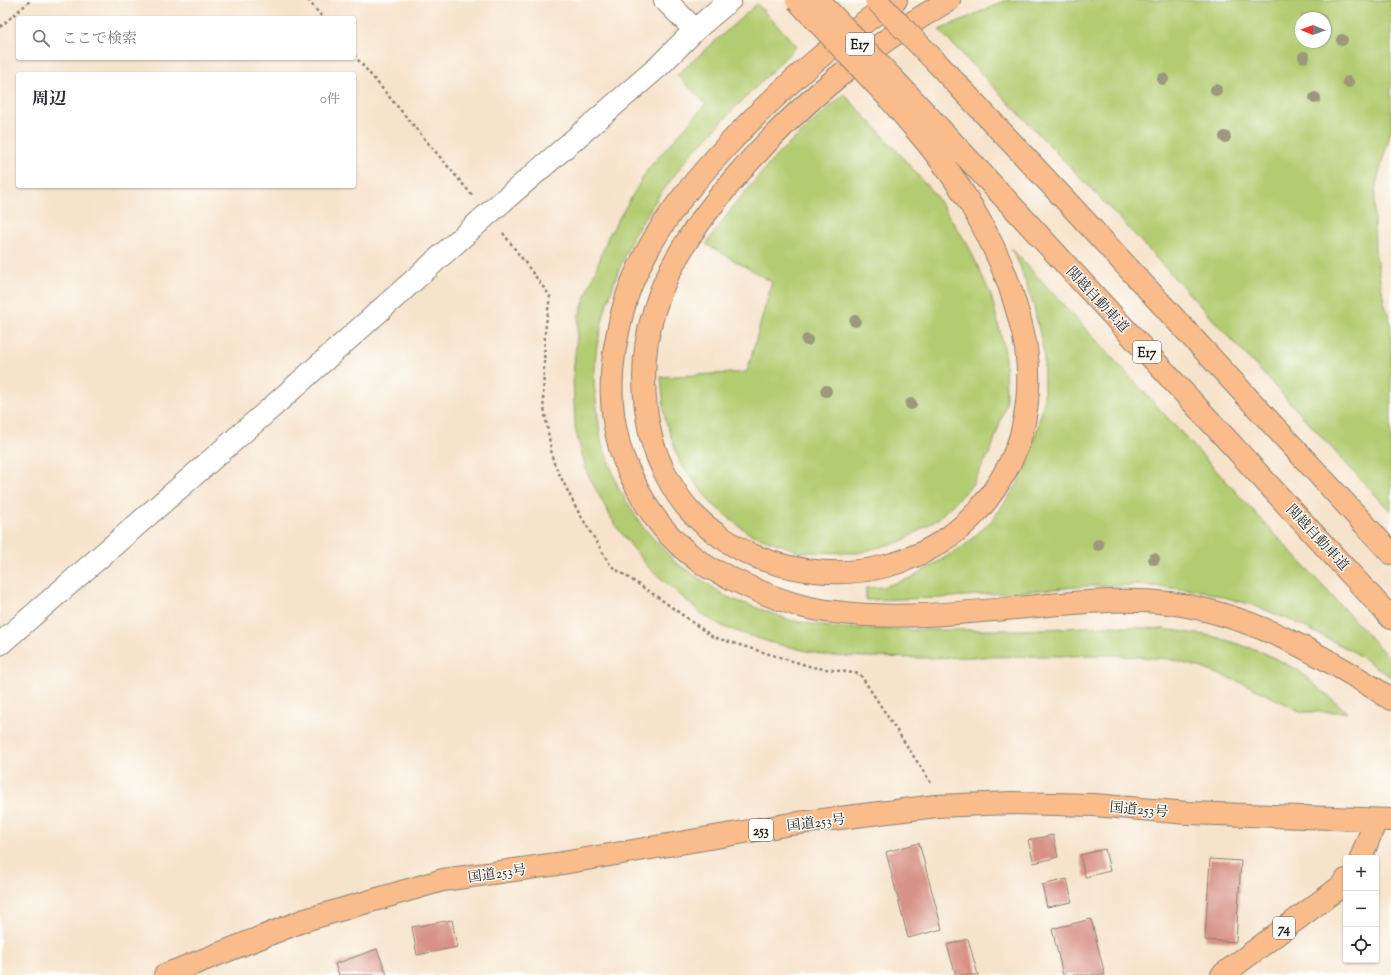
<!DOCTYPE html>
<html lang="ja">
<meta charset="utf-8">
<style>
body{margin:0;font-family:"Sorts Mill Goudy","Noto Serif JP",serif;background:#f7f7f7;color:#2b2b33}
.controls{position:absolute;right:12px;bottom:12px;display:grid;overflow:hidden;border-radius:4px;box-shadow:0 1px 3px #0004}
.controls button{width:36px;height:36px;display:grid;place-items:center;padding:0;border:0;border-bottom:1px solid #e1e1e2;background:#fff;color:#2b2b33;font:20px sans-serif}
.compass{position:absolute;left:1295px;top:12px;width:36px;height:36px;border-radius:50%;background:#fff;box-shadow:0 1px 3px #0004;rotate:271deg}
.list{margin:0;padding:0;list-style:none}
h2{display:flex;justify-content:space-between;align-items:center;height:52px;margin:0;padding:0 16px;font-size:17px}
h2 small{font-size:13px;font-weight:400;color:#7c7c81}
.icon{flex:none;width:22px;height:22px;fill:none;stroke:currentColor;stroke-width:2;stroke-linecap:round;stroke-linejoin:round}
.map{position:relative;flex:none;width:1391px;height:975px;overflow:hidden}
.search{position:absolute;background:#fff;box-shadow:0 1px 3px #0004;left:16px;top:16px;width:340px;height:44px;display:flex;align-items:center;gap:10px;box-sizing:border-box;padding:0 14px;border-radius:4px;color:#7c7c81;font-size:15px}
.panel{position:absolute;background:#fff;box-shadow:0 1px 3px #0004;left:16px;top:72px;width:340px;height:116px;border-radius:4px}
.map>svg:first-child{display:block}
.green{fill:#b2cc71;stroke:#677446;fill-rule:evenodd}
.building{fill:#d79186}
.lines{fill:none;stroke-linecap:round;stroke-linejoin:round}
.minor-casing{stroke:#898074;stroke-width:24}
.tertiary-casing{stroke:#898074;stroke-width:24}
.primary-casing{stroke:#898074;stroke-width:24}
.trunk-casing{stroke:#898074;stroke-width:24}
.motorway-casing{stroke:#898074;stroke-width:24}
.path{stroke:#898074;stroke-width:2.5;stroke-dasharray:3 3;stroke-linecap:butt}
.minor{stroke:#fff;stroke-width:22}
.tertiary{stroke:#fff;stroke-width:22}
.primary{stroke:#fabc8b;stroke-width:22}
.trunk{stroke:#fabc8b;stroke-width:22}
.motorway{stroke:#fabc8b;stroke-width:22}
.motorway-bridge-casing{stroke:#898074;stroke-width:24;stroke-linecap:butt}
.motorway-bridge{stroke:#fabc8b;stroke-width:22}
.tree{fill:#9b987b}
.labels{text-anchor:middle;stroke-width:3;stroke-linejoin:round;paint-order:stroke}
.shield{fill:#fdfcf7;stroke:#605f5e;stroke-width:1}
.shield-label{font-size:13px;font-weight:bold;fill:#1c1c1c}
.street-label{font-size:14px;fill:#1c1c1c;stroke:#fdfcf7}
</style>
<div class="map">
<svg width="1391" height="975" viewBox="0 0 1391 975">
<rect width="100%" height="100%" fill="#fdfcf7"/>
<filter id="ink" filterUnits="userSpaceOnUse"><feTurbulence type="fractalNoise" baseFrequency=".025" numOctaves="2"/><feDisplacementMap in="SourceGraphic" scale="8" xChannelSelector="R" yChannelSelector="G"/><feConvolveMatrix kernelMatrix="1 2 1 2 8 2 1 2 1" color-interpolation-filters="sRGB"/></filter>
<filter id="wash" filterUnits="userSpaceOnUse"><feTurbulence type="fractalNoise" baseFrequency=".012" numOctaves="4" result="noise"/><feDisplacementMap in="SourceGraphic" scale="16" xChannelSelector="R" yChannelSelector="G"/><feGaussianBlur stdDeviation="0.9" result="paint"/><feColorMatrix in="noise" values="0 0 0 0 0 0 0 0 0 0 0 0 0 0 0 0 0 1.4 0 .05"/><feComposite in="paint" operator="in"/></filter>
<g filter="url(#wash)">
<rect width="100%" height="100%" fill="#f6e3cb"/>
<!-- green -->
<path class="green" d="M 1007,0 L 1391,0 L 1391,130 L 1376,184 L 1374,212 L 1375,251 L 1384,302 L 1391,323 L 1391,512 L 1121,220 L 939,30 ZM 1301,18 L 1325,18 L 1325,42 L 1301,42 Z
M 757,4 L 797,46 L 733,110 L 690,155 L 660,194 L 632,238 L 616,277 L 604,314 L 596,350 L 594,385 L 601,441 L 619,489 L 642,526 L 675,562 L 727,597 L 790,620 L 837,628 L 919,630 L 1019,630 L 1111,626 L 1163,629 L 1212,636 L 1260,651 L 1298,670 L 1347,712 L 1302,712 L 1243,683 L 1199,667 L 1168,659 L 1111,655 L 916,658 L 828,656 L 769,642 L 724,627 L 703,615 L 648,567 L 615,525 L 587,473 L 575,428 L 573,376 L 579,315 L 608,237 L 648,169 L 706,104 L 677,75 Z
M 844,94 L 890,143 L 935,195 L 968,245 L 991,295 L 1005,352 L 1006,404 L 991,450 L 972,485 L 938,519 L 902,541 L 858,553 L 800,552 L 748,533 L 711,503 L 680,463 L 665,419 L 661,377 L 747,372 L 772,282 L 706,244 L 735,204 L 778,154 Z
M 1011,248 L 1391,660 L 1391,677 L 1354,652 L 1293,621 L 1253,605 L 1202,591 L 1140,585 L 1089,586 L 940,598 L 866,600 L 866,588 L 883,587 L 911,578 L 964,546 L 993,519 L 1017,485 L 1034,441 L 1044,402 L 1044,353 L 1034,307 L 1020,266 Z"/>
<g id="blocks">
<!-- building -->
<path class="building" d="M 1053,835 L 1058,857 L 1034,863 L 1028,840 Z
M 919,843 L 942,929 L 908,938 L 886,852 Z
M 1105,849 L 1110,871 L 1085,877 L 1080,855 Z
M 1210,859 L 1241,861 L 1236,942 L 1205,940 Z
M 1067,879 L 1072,902 L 1047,907 L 1042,885 Z
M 1091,919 L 1105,975 L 1063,975 L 1052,929 Z
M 452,920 L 457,947 L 417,955 L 412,927 Z
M 968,939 L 978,975 L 956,975 L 947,945 Z
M 377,949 L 387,975 L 339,975 L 335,964 Z"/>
</g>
</g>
<g filter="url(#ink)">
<use href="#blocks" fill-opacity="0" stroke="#898074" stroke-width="1"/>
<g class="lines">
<defs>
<path id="minor" d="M 665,0 L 695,30"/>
<path id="tertiary" d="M 0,644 L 271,408 L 488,214 L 658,67 L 695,30 L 730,0"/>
<path id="primary" d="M 1361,858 L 1376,820
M 1222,975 L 1340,887 L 1346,880"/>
<path id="trunk" d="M 165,975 L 305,920 L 443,880 L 557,864 L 791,824 L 936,806 L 1012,803 L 1094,805 L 1188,813 L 1391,820"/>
<path id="motorway" d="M 896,0 C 832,43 775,93 723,150 C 687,189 655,229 634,278 C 623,302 618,329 614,354 C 610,381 611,413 618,440 C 622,460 633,480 643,499 C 658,526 680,549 706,566 C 714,571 723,574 732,579 C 755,590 780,601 805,607 C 882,624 970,612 1048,605 C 1088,602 1129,598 1169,603 C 1251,614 1323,655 1391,699
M 937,63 L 1071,206 L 1391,553
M 901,87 L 1012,206 L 1391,618
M 887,96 C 912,125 938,154 959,186 C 985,226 1007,271 1019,317 C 1030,354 1031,394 1022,431 C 1017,452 1006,472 994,490 C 942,568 842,591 757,557 C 736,549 707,529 691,512 C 674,494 657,461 651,437 C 641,393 641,351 655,308 C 670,258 704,214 738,174 C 800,103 867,48 949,0"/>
</defs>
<!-- minor casing -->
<use href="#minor" class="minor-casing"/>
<!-- tertiary casing -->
<use href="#tertiary" class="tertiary-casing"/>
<!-- primary casing -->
<use href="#primary" class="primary-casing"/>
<!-- trunk casing -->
<use href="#trunk" class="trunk-casing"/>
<!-- motorway casing -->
<use href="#motorway" class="motorway-casing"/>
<!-- path -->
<path class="path" d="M 308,0 L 323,18
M 0,27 L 31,0
M 354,55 L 472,195
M 503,233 L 550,296 L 545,332 L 543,402 L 553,461 L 576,508 L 611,566 L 656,596 L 713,637 L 812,667 L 860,674 L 931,783"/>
<!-- minor -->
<use href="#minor" class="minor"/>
<!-- tertiary -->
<use href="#tertiary" class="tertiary"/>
<!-- primary -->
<use href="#primary" class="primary"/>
<!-- trunk -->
<use href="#trunk" class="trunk"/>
<!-- motorway -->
<use href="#motorway" class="motorway"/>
<defs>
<path id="motorway-bridge" d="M 797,0 L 887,96
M 818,0 L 901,87
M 876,0 L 937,63"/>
</defs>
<!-- motorway-bridge casing -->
<use href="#motorway-bridge" class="motorway-bridge-casing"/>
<!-- motorway-bridge -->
<use href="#motorway-bridge" class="motorway-bridge"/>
</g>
<!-- trees -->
<g class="tree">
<circle cx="1342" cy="40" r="6"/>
<circle cx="1304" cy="57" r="6"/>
<circle cx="1163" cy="79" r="6"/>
<circle cx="1348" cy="82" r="6"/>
<circle cx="1216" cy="90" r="6"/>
<circle cx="1315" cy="98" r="6"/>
<circle cx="1225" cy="137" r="6"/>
<circle cx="855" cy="321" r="6"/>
<circle cx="807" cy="340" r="6"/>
<circle cx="826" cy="391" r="6"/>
<circle cx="911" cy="404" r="6"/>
<circle cx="1098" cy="545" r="6"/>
<circle cx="1154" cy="559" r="6"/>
</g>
</g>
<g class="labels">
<!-- shield labels -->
<g class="shield">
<rect x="846" y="33" width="28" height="22" rx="3"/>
<rect x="1133" y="341" width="28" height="22" rx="3"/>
<rect x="749" y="819" width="24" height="22" rx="3"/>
<rect x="1273" y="917" width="22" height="22" rx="3"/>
</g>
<g class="shield-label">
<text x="860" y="49">E17</text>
<text x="1147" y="357">E17</text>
<text x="761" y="835">253</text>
<text x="1284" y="933">74</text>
</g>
<!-- street labels -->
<g class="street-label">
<text transform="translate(1098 299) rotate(47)" y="5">関越自動車道</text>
<text transform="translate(1318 537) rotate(47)" y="5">関越自動車道</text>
<text transform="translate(1139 809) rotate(5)" y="5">国道253号</text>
<text transform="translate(816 822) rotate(-7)" y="5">国道253号</text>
<text transform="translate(497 873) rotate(-8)" y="5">国道253号</text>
</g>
</g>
</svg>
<div class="controls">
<button>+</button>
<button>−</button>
<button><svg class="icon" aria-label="locate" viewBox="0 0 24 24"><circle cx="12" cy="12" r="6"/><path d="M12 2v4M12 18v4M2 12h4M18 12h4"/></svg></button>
</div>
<svg class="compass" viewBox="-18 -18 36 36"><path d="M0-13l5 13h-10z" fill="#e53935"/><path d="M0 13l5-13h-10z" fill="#7c7c81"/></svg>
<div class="search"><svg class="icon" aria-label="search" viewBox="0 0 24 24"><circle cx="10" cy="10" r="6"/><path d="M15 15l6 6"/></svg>ここで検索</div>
<section class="panel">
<h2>周辺<small>0件</small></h2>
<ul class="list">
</ul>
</section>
</div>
